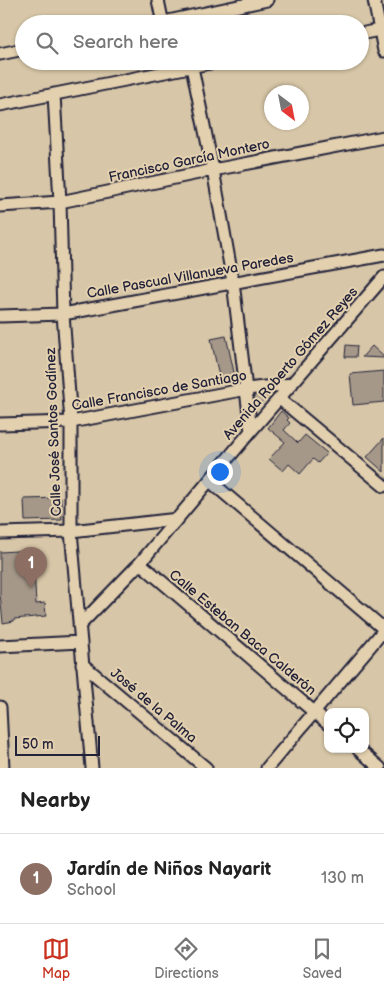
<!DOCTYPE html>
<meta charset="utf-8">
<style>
body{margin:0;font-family:"Balsamiq Sans",sans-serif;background:#f6f6f6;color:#222}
.controls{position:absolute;right:15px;bottom:15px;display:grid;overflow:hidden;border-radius:10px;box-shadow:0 1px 4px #0004}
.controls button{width:45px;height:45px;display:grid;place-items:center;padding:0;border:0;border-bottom:1px solid #e0e0e0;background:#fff;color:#222;font:25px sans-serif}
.compass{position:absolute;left:264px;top:85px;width:45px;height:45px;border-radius:50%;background:#fff;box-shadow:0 1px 4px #0004;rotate:148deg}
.scale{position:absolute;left:15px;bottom:12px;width:85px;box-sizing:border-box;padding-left:5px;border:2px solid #22223b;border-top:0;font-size:14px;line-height:18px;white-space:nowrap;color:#22223b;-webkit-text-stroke:4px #e3d0ae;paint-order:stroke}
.you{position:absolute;left:219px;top:471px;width:18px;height:18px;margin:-12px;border:4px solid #fff;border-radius:50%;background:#1a73e8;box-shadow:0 0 0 8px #1a73e833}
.badge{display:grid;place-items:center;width:32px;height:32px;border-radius:50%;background:#c8321e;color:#fff;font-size:16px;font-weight:700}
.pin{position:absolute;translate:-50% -41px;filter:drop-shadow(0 1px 2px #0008)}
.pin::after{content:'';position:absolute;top:26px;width:18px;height:15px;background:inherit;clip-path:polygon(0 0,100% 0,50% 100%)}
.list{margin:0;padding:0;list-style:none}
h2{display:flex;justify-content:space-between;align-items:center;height:65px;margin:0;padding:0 20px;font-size:21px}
h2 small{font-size:16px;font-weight:400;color:#767676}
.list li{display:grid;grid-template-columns:32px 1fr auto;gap:15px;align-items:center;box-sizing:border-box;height:90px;padding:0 20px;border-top:1px solid #e0e0e0}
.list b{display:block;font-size:19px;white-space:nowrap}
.list p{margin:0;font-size:16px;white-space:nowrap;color:#767676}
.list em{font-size:16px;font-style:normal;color:#767676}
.icon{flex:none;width:28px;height:28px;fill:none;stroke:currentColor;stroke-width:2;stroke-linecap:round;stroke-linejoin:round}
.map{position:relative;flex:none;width:384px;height:768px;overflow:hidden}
.search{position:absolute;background:#fff;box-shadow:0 1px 4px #0004;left:15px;right:15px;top:15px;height:55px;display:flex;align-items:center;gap:12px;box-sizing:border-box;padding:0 18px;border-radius:28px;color:#767676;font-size:19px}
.sheet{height:155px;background:#fff}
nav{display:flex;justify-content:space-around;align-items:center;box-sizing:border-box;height:70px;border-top:1px solid #e0e0e0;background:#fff;font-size:14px;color:#767676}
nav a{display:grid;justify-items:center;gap:2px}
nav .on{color:#c8321e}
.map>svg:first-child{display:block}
.green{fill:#b9aa95;stroke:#6e6668}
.building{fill:#a59889;stroke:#22223b}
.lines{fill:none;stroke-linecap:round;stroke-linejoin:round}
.minor-casing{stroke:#22223b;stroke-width:15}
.minor{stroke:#e3d0ae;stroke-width:11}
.labels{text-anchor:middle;stroke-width:4;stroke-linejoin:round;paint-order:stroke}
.street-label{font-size:14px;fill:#22223b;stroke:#e3d0ae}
</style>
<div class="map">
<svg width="384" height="768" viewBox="0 0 384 768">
<rect width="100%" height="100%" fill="#d7c6a7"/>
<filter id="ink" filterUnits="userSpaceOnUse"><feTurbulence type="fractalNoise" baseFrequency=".02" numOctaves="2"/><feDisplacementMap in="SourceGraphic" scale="10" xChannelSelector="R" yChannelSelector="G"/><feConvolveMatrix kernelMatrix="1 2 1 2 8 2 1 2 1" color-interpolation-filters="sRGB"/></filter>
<g filter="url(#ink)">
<!-- green -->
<path class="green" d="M 271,392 L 254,410 L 254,394 Z"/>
<!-- building -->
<path class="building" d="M 226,336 L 235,377 L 220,381 L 211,339 Z
M 346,345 L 357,346 L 356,357 L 345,357 Z
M 372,346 L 384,357 L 384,358 L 362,357 Z
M 384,371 L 384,402 L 353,405 L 350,374 Z
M 281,411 L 289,418 L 287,420 L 290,423 L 284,430 L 298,443 L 305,435 L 327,453 L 318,463 L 313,459 L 300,474 L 289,464 L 283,471 L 269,459 L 285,442 L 268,428 Z
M 384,438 L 384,472 L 367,457 Z
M 61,498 L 62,520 L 25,521 L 24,499 Z
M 33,550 L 36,604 L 45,603 L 46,616 L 14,619 L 14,621 L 3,623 L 0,594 L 0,552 Z"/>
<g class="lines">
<defs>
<path id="minor" d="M 158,0 L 163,24
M 374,0 L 384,51
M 154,24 L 267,0
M 360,34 L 384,29
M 0,54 L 24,49
M 192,67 L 213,170 L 233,282 L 251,431
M 54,94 L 60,202 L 63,314 L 71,422 L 71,531 L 92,768
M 0,105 L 220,61
M 0,206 L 60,202 L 213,170 L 384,137
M 0,316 L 63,314 L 384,255
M 280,399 L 384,486
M 0,424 L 71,422 L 247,389 L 292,384
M 210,481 L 384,629
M 0,533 L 71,531 L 178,519
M 140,563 L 328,724
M 79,626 L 140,563 L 251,431 L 384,277
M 0,646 L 81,642
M 82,664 L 206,768
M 0,707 L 3,768
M 358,749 L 380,768
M 267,768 L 384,630"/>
</defs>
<!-- minor casing -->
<use href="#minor" class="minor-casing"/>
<!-- minor -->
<use href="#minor" class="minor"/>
</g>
</g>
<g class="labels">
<!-- street labels -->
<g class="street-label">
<text transform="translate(189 160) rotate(-12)" y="5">Francisco García Montero</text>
<text transform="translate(190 275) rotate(-10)" y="5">Calle Pascual Villanueva Paredes</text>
<text transform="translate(290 363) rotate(-49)" y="5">Avenida Roberto Gómez Reyes</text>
<text transform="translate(159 390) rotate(-10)" y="5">Calle Francisco de Santiago</text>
<text transform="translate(53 432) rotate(-92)" y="5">Calle José Santos Godínez</text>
<text transform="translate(243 632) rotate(40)" y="5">Calle Esteban Baca Calderón</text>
<text transform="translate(154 705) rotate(40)" y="5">José de la Palma</text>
</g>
</g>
</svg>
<div class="controls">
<button><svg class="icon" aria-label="locate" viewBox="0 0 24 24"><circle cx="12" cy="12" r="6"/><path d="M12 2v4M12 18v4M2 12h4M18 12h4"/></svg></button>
</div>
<svg class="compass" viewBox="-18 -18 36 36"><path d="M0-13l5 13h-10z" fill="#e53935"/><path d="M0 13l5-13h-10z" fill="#767676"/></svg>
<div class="scale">50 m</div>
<div class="you"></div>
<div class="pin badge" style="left:31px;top:588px;background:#8d6e63">1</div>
<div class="search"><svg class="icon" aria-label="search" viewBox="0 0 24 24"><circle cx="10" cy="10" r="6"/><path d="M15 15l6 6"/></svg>Search here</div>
</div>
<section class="sheet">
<h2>Nearby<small></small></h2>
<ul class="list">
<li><span class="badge" style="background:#8d6e63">1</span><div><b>Jardín de Niños Nayarit</b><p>School</p></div><em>130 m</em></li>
</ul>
</section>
<nav>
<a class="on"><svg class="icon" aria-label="map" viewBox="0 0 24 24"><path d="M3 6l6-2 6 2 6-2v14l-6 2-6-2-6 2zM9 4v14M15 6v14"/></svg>Map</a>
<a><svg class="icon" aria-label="directions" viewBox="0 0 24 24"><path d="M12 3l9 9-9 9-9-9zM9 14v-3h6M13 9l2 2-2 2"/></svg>Directions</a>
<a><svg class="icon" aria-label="saved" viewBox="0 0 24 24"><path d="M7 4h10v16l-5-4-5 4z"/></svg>Saved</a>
</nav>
